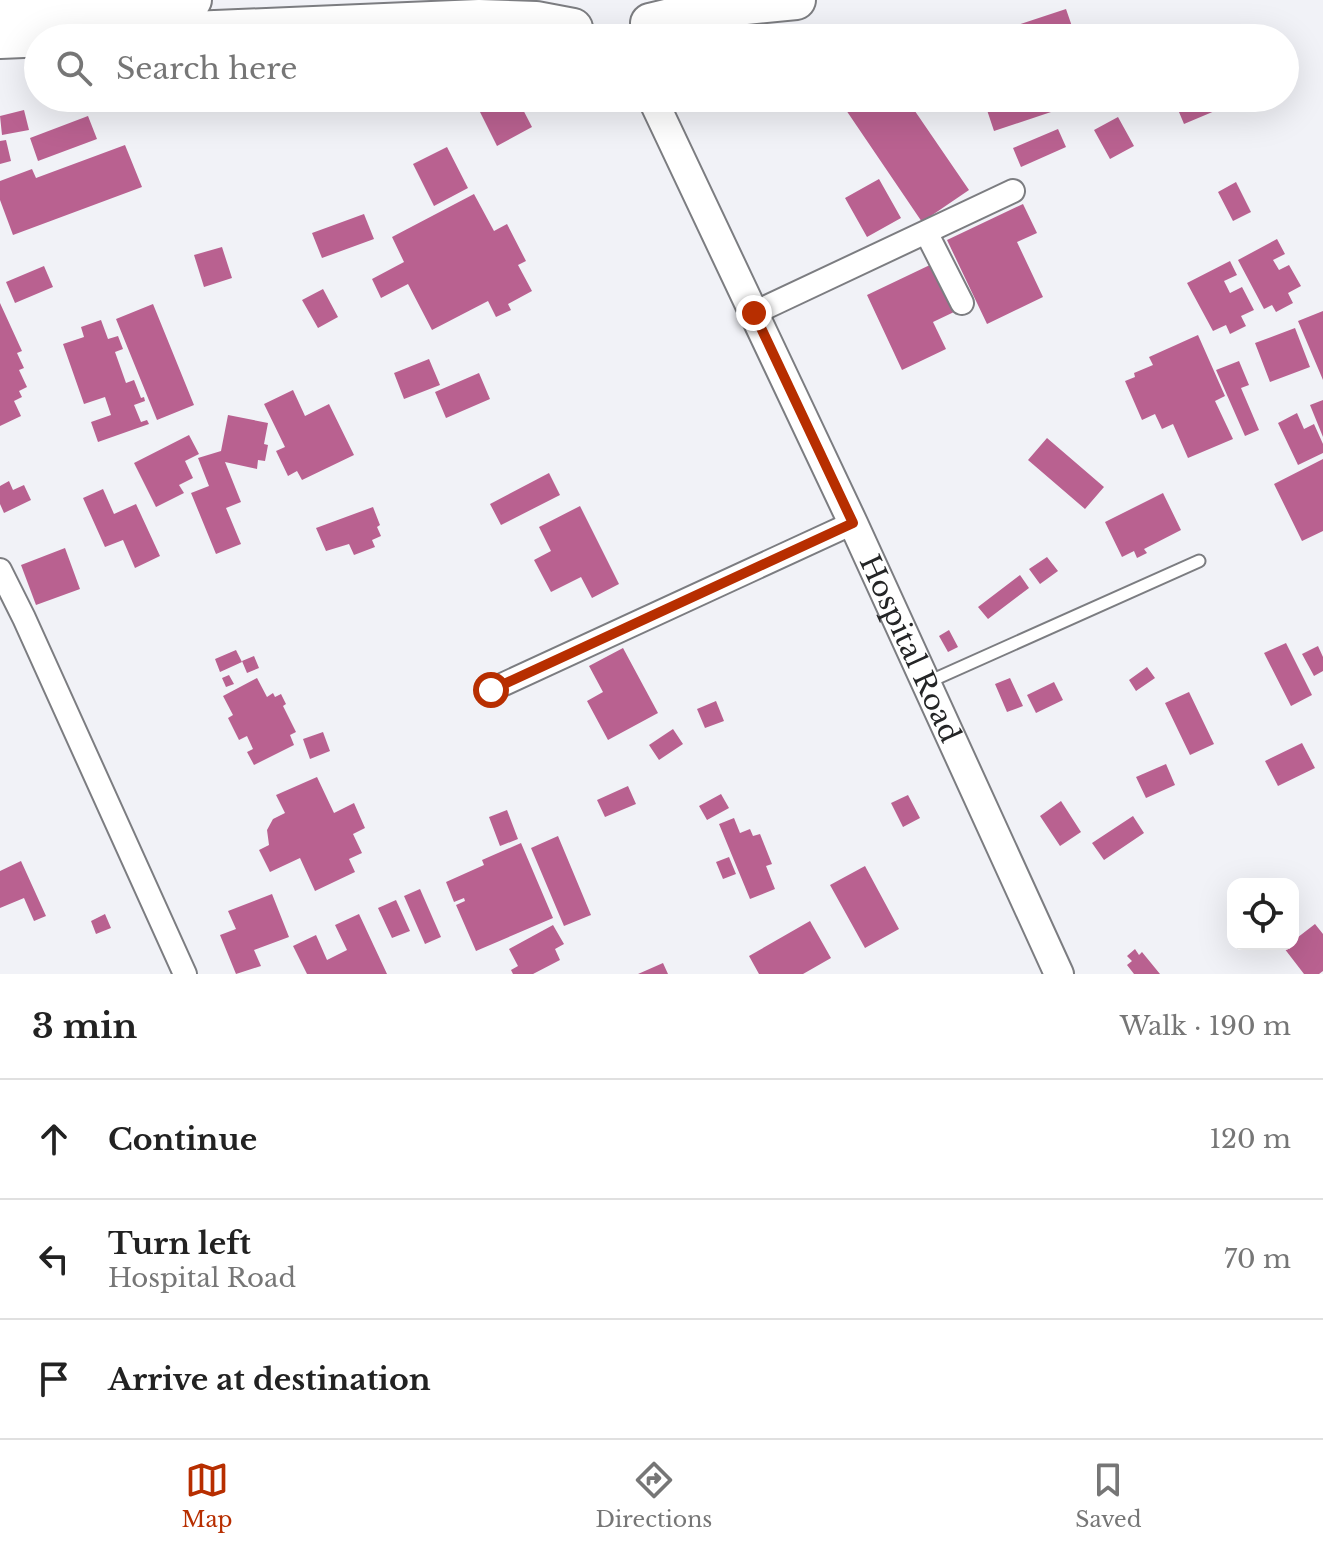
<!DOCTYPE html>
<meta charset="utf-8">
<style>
body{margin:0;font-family:"Libre Baskerville",serif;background:#f2f2f2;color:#222}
.controls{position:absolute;right:24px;bottom:24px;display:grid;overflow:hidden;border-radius:16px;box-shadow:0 8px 32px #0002}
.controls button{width:72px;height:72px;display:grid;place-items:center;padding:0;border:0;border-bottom:2px solid #e0e0e0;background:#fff;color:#222;font:40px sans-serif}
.stop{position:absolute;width:24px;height:24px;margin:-18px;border:6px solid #b72e00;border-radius:50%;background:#fff}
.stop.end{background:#b72e00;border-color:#fff;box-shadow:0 2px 8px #0008}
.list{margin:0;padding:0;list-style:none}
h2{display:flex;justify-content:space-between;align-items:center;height:104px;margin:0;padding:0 32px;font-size:34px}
h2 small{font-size:26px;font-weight:400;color:#767676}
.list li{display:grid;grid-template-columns:52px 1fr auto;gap:24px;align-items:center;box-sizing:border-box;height:120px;padding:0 32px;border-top:2px solid #e0e0e0}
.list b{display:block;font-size:30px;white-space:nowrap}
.list p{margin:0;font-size:26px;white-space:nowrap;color:#767676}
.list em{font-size:26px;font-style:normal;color:#767676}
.icon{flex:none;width:44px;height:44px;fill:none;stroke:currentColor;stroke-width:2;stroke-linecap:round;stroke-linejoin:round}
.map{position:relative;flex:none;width:1323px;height:974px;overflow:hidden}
.search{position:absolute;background:#fff;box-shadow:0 8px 32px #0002;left:24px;right:24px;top:24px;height:88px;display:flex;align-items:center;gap:20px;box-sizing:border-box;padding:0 28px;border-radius:44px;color:#767676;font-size:30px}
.sheet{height:464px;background:#fff}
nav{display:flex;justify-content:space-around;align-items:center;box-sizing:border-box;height:112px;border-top:2px solid #e0e0e0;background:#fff;font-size:22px;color:#767676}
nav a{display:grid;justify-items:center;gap:4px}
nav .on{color:#b72e00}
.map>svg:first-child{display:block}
.building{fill:#b96190}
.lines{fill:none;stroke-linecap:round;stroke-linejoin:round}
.service-casing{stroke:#7c7d81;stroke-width:15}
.minor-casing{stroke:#7c7d81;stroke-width:26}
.tertiary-casing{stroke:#7c7d81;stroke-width:32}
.trunk-casing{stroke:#7c7d81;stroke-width:42}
.service{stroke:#fff;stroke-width:11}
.minor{stroke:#fff;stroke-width:22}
.tertiary{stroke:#fff;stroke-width:28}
.trunk{stroke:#fff;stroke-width:38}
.route{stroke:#b72e00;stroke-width:10}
.labels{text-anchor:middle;stroke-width:6;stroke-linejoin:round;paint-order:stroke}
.street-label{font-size:28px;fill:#242526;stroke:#fff}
</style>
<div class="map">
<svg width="1323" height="974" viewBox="0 0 1323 974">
<rect width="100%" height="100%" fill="#f1f2f7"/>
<!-- building -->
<path class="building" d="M 1066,9 L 1076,38 L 981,38 L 981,37 Z
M 1248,27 L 1254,38 L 1225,38 Z
M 507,98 L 517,98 L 532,127 L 497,146 L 480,112 Z
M 749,98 L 777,98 L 777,99 L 752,106 Z
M 863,98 L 906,98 L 969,190 L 922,222 L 846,110 Z
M 983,98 L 1056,98 L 1060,109 L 994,131 Z
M 1177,98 L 1234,98 L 1236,102 L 1184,124 L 1174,100 Z
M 24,110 L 29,130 L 2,135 L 0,116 Z
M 88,116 L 97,139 L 38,161 L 30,138 Z
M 1118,117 L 1134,146 L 1110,159 L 1094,130 Z
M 1058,129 L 1066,147 L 1021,167 L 1013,148 Z
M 6,140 L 11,161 L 0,164 L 0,141 Z
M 125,145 L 142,187 L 13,235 L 0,200 L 0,181 L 32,169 L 36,178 Z
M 447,147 L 468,188 L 434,206 L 413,164 Z
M 879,179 L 901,218 L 867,237 L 845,198 Z
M 1236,182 L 1251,212 L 1233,221 L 1218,192 Z
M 474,194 L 494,231 L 507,224 L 526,261 L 518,265 L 532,291 L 508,304 L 511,310 L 496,317 L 488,301 L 432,330 L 408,284 L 381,298 L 372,279 L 404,262 L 392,237 Z
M 1023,204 L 1037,233 L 1017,242 L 1043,297 L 987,324 L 947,240 Z
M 364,214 L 374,239 L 322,258 L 312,233 Z
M 1277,239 L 1285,254 L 1273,260 L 1279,270 L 1289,265 L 1301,286 L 1288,293 L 1293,303 L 1276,312 L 1272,305 L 1264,309 L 1238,260 Z
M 222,247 L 232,278 L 204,287 L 194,255 Z
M 1230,261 L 1237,275 L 1224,281 L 1230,293 L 1242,287 L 1254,310 L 1241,316 L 1246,326 L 1230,334 L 1226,325 L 1213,331 L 1187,283 Z
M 932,264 L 954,312 L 933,322 L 946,349 L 902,370 L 867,295 Z
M 44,266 L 53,287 L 15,303 L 6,282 Z
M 323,289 L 338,317 L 318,328 L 302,300 Z
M 0,303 L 22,351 L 17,353 L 24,368 L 19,370 L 27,387 L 19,391 L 22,397 L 14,401 L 21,416 L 0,426 Z
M 153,304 L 194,405 L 157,420 L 116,319 Z
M 1323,311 L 1323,380 L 1298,321 Z
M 101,320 L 108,339 L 118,336 L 123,349 L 115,352 L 126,383 L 134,380 L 141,398 L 144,397 L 145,401 L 134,405 L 141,422 L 147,420 L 149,424 L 98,442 L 91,422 L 111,415 L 105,397 L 84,404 L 63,344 L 84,337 L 81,327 Z
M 1295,328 L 1310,367 L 1270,382 L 1255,343 Z
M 1198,335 L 1225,396 L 1215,401 L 1233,439 L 1188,458 L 1173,424 L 1162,429 L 1155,414 L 1142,420 L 1125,381 L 1135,377 L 1134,373 L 1153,365 L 1149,357 Z
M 429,359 L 440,385 L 404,399 L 394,373 Z
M 1239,361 L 1249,385 L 1241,388 L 1259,430 L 1245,436 L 1216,370 Z
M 479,373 L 490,399 L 446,418 L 435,392 Z
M 293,390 L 305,416 L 329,404 L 354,455 L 302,480 L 297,471 L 288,476 L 276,451 L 285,447 L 264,404 Z
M 1323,400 L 1323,437 L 1310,405 Z
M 1297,413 L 1304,429 L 1314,424 L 1323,444 L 1323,453 L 1298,465 L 1278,423 Z
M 228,415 L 268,423 L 264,444 L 268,445 L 265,461 L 258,460 L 257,469 L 225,462 L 241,502 L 226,508 L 241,544 L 216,554 L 191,493 L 209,486 L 198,458 L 221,451 Z
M 189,435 L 199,454 L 185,461 L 193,478 L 179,485 L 184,493 L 156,507 L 134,463 Z
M 1047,438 L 1104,487 L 1085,509 L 1028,460 Z
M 1323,459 L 1323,531 L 1302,541 L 1274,484 Z
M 549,473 L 560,495 L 501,525 L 490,504 Z
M 9,481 L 13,490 L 24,485 L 31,500 L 4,513 L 0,504 L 0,486 Z
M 103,489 L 114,514 L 136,504 L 160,556 L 135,568 L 123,540 L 105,547 L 83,498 Z
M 1163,493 L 1181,530 L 1144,549 L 1147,553 L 1137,558 L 1134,551 L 1122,557 L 1105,522 Z
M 580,506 L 619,584 L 592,598 L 581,577 L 551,592 L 534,560 L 551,551 L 539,527 Z
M 373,507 L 380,525 L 377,527 L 381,536 L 372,540 L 375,547 L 354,555 L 349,544 L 326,551 L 316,528 Z
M 65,548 L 80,589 L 36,605 L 21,565 Z
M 1047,557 L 1058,571 L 1040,584 L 1029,569 Z
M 1020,575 L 1029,588 L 988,619 L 978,607 Z
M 949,630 L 958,647 L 948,652 L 939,636 Z
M 1286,643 L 1312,695 L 1291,706 L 1264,653 Z
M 1318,646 L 1323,657 L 1323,671 L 1314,676 L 1302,654 Z
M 623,648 L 658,713 L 608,740 L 587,701 L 603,692 L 589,666 Z
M 236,650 L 242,662 L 220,672 L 215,659 Z
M 254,656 L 259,668 L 247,673 L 242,661 Z
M 1147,667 L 1155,678 L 1136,691 L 1129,680 Z
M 229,675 L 234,684 L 226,687 L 222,678 Z
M 257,678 L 267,697 L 273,693 L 275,697 L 281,694 L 286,704 L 283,706 L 296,732 L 290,735 L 294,745 L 254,765 L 247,752 L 253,749 L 247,736 L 239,740 L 228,718 L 233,715 L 223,696 Z
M 1010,678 L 1023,706 L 1007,712 L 995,684 Z
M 1054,682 L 1063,700 L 1036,713 L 1027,695 Z
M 1189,692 L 1214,744 L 1190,755 L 1165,703 Z
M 716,701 L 724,721 L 705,728 L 697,709 Z
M 673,729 L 683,744 L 659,760 L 649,745 Z
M 323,732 L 330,751 L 310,759 L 303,739 Z
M 1302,743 L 1315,768 L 1278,786 L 1265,761 Z
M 1166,764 L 1175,785 L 1146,798 L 1136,777 Z
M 317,777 L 334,813 L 354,803 L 365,828 L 353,834 L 362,853 L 349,859 L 355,872 L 315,891 L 300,858 L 270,872 L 259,850 L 269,845 L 267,830 L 273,819 L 285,813 L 276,795 Z
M 628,786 L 636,804 L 605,817 L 597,800 Z
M 721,794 L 729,808 L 707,820 L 699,806 Z
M 908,795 L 920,818 L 903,827 L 891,803 Z
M 1061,801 L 1081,832 L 1060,846 L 1040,816 Z
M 507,810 L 518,839 L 500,846 L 489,817 Z
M 1133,816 L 1144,833 L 1104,860 L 1092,843 Z
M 734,818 L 740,833 L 750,829 L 753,836 L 760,834 L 772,864 L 766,866 L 775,889 L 750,899 L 719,824 Z
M 558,836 L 591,915 L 564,926 L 531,848 Z
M 521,843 L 553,918 L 476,951 L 456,905 L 465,901 L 464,898 L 454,902 L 446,882 L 484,865 L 482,860 Z
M 729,857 L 736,874 L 723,879 L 716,862 Z
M 21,861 L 46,916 L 34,921 L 24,898 L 0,908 L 0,871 Z
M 865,866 L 899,929 L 865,948 L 830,885 Z
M 420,889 L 441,937 L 425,944 L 404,896 Z
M 272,894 L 289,937 L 254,950 L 261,966 L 236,974 L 220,935 L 236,929 L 228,911 Z
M 396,900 L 410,931 L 392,938 L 378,908 Z
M 105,914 L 111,928 L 96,934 L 91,921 Z
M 359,914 L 387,974 L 307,974 L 293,946 L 316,935 L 327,960 L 347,950 L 335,925 Z
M 810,921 L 831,958 L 803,974 L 759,974 L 749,956 Z
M 1315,924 L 1323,934 L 1323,971 L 1319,974 L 1304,974 L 1284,948 L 1293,944 L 1293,941 Z
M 553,925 L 564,944 L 555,949 L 560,960 L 533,974 L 513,974 L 511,970 L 518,966 L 509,949 Z
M 1135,949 L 1139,955 L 1142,952 L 1160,974 L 1134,974 L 1127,965 L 1132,961 L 1127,956 Z
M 663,963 L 668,974 L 638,974 Z"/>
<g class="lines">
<defs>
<path id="service" d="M 926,683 L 1199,561"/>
<path id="minor" d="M 926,232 L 962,303
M 754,313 L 1013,191
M 0,570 L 24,618 L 185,974
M 491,690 L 853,523"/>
<g id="tertiary">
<path id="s1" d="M 652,98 L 853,523 L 1059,974"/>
</g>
<path id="trunk" d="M 0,10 L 192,0
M 650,23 L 707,9 L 796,0
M 0,39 L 479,19 L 536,21 L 573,28"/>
</defs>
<!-- service casing -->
<use href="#service" class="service-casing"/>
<!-- minor casing -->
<use href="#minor" class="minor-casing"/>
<!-- tertiary casing -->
<use href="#tertiary" class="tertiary-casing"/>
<!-- trunk casing -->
<use href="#trunk" class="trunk-casing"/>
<!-- service -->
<use href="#service" class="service"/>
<!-- minor -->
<use href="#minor" class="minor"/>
<!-- tertiary -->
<use href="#tertiary" class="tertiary"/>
<!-- trunk -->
<use href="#trunk" class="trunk"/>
</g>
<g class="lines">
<!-- route -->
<path class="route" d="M 491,690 L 853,523 L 754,313"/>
</g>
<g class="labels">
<!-- street labels -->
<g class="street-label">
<text dy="10" stroke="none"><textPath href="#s1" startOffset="608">Hospital Road</textPath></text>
</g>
</g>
</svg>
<div class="controls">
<button><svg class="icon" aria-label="locate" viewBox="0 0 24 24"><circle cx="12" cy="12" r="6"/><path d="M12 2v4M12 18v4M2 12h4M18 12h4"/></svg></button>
</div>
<div class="stop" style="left:491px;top:690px"></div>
<div class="stop end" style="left:754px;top:313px"></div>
<div class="search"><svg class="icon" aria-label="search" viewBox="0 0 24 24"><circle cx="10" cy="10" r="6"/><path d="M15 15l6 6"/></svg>Search here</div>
</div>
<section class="sheet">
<h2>3 min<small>Walk · 190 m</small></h2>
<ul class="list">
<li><svg class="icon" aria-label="ahead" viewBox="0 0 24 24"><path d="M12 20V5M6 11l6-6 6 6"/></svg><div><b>Continue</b></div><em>120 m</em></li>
<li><svg class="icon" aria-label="left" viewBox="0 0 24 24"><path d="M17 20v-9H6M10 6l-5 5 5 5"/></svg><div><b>Turn left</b><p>Hospital Road</p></div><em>70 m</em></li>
<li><svg class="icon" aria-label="arrive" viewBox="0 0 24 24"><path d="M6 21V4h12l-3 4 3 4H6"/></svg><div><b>Arrive at destination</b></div></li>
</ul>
</section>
<nav>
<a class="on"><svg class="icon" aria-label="map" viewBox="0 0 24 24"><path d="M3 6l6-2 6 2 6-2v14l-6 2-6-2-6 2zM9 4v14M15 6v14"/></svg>Map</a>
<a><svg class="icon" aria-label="directions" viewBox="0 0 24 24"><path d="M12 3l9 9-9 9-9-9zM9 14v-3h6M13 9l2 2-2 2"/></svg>Directions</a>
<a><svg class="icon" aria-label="saved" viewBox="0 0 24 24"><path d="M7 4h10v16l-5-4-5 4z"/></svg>Saved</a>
</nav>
